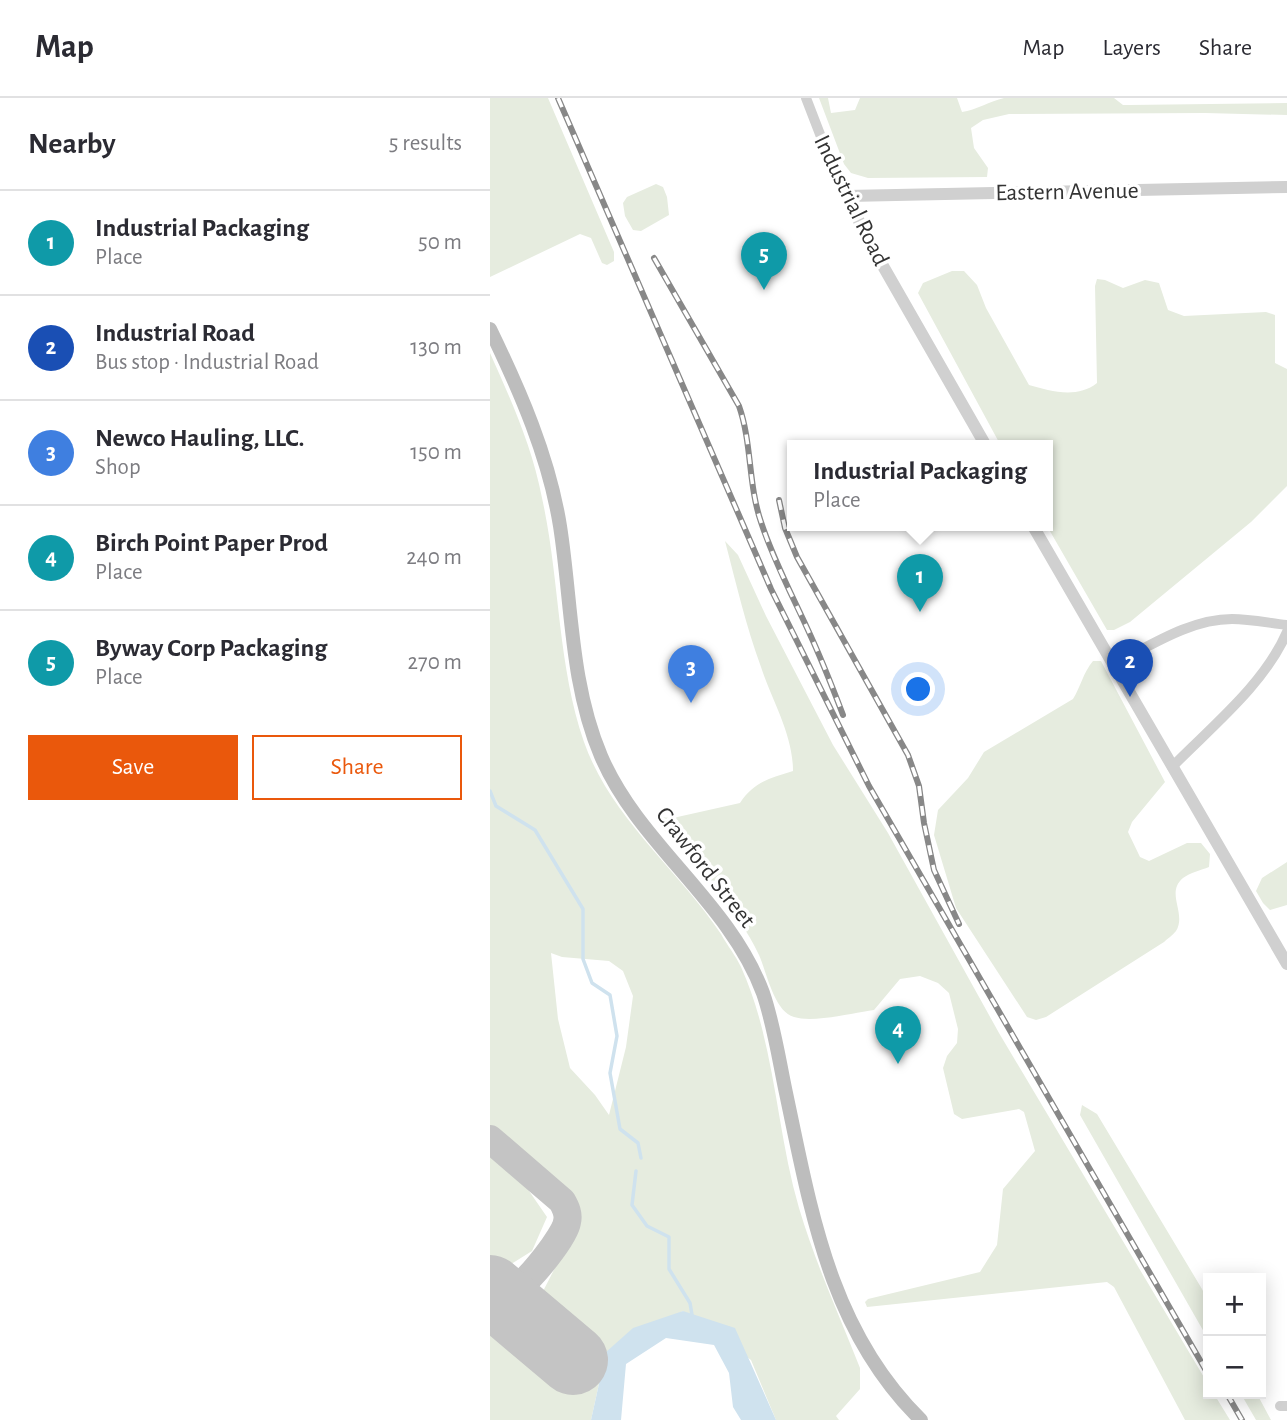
<!DOCTYPE html>
<meta charset="utf-8">
<style>
body{margin:0;font-family:"Alegreya Sans",sans-serif;background:#f2f2f3;color:#2b2b33}
.controls{position:absolute;right:21px;bottom:21px;display:grid;overflow:hidden;border-radius:0px;box-shadow:0 4px 18px #0003}
.controls button{width:63px;height:63px;display:grid;place-items:center;padding:0;border:0;border-bottom:2px solid #e1e1e2;background:#fff;color:#2b2b33;font:35px sans-serif}
.you{position:absolute;left:429px;top:592px;width:24px;height:24px;margin:-18px;border:5px solid #fff;border-radius:50%;background:#1a73e8;box-shadow:0 0 0 10px #1a73e833}
.badge{display:grid;place-items:center;width:46px;height:46px;border-radius:50%;background:#ea580c;color:#fff;font-size:23px;font-weight:700}
.pin{position:absolute;translate:-50% -58px;filter:drop-shadow(0 2px 4px #0008)}
.pin::after{content:'';position:absolute;top:37px;width:24px;height:21px;background:inherit;clip-path:polygon(0 0,100% 0,50% 100%)}
.popup{position:absolute;left:297px;top:342px;width:266px;height:91px;box-sizing:border-box;display:grid;place-content:center;border-radius:0px;background:#fff;filter:drop-shadow(0 2px 5px #0005);font-size:23px;white-space:nowrap;color:#7c7c81}
.popup b{font-size:26px;color:#2b2b33}
.popup::after{content:'';position:absolute;left:50%;top:100%;margin-left:-14px;border:14px solid transparent;border-top-color:#fff}
.list{margin:0;padding:0;list-style:none}
h2{display:flex;justify-content:space-between;align-items:center;height:91px;margin:0;padding:0 28px;font-size:30px}
h2 small{font-size:23px;font-weight:400;color:#7c7c81}
.list li{display:grid;grid-template-columns:46px 1fr auto;gap:21px;align-items:center;box-sizing:border-box;height:105px;padding:0 28px;border-top:2px solid #e1e1e2}
.list b{display:block;font-size:26px;white-space:nowrap}
.list p{margin:0;font-size:23px;white-space:nowrap;color:#7c7c81}
.list em{font-size:23px;font-style:normal;color:#7c7c81}
.actions{display:flex;gap:14px;padding:21px 28px}
.actions a{flex:1;padding:16px 0;border:2px solid #ea580c;border-radius:0px;text-align:center;font-size:24px;color:#ea580c}
.actions .main{background:#ea580c;color:#fff}
.map{position:relative;flex:none;width:797px;height:1322px;overflow:hidden}
header{display:flex;align-items:center;gap:42px;box-sizing:border-box;height:98px;padding:0 35px;background:#fff;border-bottom:2px solid #e1e1e2}
header strong{font-size:33px}
nav{display:flex;gap:38px;margin-inline-start:auto;font-size:24px}
main{display:flex}
aside{flex:1;background:#fff}
.map>svg:first-child{display:block}
.green{fill:#e6ecdf;fill-rule:evenodd}
.water{fill:#cfe2ee}
.lines{fill:none;stroke-linecap:round;stroke-linejoin:round}
.stream{stroke:#cfe2ee;stroke-width:3.5}
.taxiway{stroke:#c4c4c4;stroke-width:28}
.runway{stroke:#c4c4c4;stroke-width:70}
.minor{stroke:#d0d0d0;stroke-width:10}
.tertiary{stroke:#d0d0d0;stroke-width:12}
.secondary{stroke:#bdbdbd;stroke-width:14}
.rail-casing{stroke:#888;stroke-width:6}
.rail{stroke:#fff;stroke-width:3.5;stroke-dasharray:10;stroke-linecap:butt}
.labels{text-anchor:middle;stroke-width:7;stroke-linejoin:round;paint-order:stroke}
.street-label{font-size:24px;fill:#333;stroke:#fff}
</style>
<header>
<strong>Map</strong>
<nav><a>Map</a><a>Layers</a><a>Share</a></nav>
</header>
<main>
<aside>
<h2>Nearby<small>5 results</small></h2>
<ul class="list">
<li><span class="badge" style="background:#0f9aa8">1</span><div><b>Industrial Packaging</b><p>Place</p></div><em>50 m</em></li>
<li><span class="badge" style="background:#1a4fb4">2</span><div><b>Industrial Road</b><p>Bus stop · Industrial Road</p></div><em>130 m</em></li>
<li><span class="badge" style="background:#3f7fe0">3</span><div><b>Newco Hauling, LLC.</b><p>Shop</p></div><em>150 m</em></li>
<li><span class="badge" style="background:#0f9aa8">4</span><div><b>Birch Point Paper Prod</b><p>Place</p></div><em>240 m</em></li>
<li><span class="badge" style="background:#0f9aa8">5</span><div><b>Byway Corp Packaging</b><p>Place</p></div><em>270 m</em></li>
</ul>
<div class="actions"><a class="main">Save</a><a>Share</a></div>
</aside>
<div class="map">
<svg width="797" height="1322" viewBox="0 0 797 1322">
<rect width="100%" height="100%" fill="#fff"/>
<!-- green -->
<path class="green" d="M 0,0 L 58,0 L 124,154 L 124,163 L 117,167 L 112,165 L 101,140 L 90,136 L 0,179 Z
M 329,0 L 338,0 L 341,15 L 365,12 L 370,0 L 467,0 L 472,14 C 486,12 500,3 514,0 L 624,0 L 633,7 L 639,7 L 797,5 L 797,17 L 715,15 L 519,16 L 493,22 L 481,30 L 484,50 L 498,70 L 497,79 L 378,80 L 361,75 L 354,66 Z
M 166,86 L 173,89 L 177,99 L 179,117 L 151,133 L 143,132 L 135,118 L 133,105 L 137,99 Z
M 462,173 L 474,173 L 487,187 L 496,210 L 539,287 C 560,293 587,301 607,285 L 605,188 L 607,181 L 615,182 L 633,190 L 655,182 L 669,185 L 678,212 L 694,218 L 776,214 L 785,217 L 785,265 L 797,271 L 797,388 L 761,424 L 640,524 L 624,532 L 617,532 L 557,428 L 558,348 L 511,348 L 428,195 L 433,185 Z
M 0,255 C 21,302 42,348 52,400 C 70,481 67,565 94,644 C 121,720 187,770 231,836 C 237,847 246,858 251,869 C 285,944 286,1031 309,1110 C 325,1164 349,1217 370,1270 L 370,1291 L 346,1318 L 349,1322 L 286,1322 L 261,1262 L 193,1213 L 116,1254 L 101,1322 L 0,1322 L 0,1224 L 69,1282 L 100,1244 L 49,1201 L 86,1129 C 89,1115 84,1102 74,1092 L 0,1028 ZM 61,855 L 72,859 L 119,863 L 133,873 L 143,898 L 136,949 L 119,1017 L 105,997 L 80,970 L 68,921 Z
M 235,443 L 248,457 L 276,518 L 343,647 L 398,735 L 509,935 L 718,1286 L 718,1296 L 724,1296 L 740,1322 L 695,1322 L 624,1189 L 617,1184 L 377,1209 L 375,1204 L 378,1201 L 490,1174 L 507,1147 L 513,1091 L 545,1053 L 534,1014 L 529,1011 L 472,1021 L 464,1016 L 453,970 L 457,958 L 467,945 L 468,931 L 459,895 L 448,885 L 430,878 L 410,881 L 384,912 C 363,915 323,925 304,919 C 284,913 277,875 269,857 C 247,809 202,765 168,725 L 166,719 L 183,720 L 250,705 C 264,684 280,680 303,673 C 303,636 282,603 271,569 C 256,528 246,485 235,443 Z
M 603,563 L 611,563 L 675,684 L 642,724 L 638,734 L 650,759 L 659,763 L 697,745 L 711,745 L 720,756 L 719,769 C 711,772 700,775 693,780 C 675,795 697,815 686,833 C 683,837 677,841 674,844 L 556,919 L 546,922 L 537,919 L 466,810 L 444,737 L 448,712 L 478,680 L 494,654 L 583,601 C 591,588 593,575 603,563 Z
M 797,764 L 797,807 L 780,812 L 773,805 L 766,793 L 772,780 Z
M 592,1007 L 607,1016 L 712,1191 L 718,1203 L 718,1241 L 590,1017 Z
M 0,1056 L 37,1090 L 57,1119 L 42,1153 L 13,1171 L 0,1160 Z
M 751,1296 L 767,1296 L 781,1322 L 766,1322 Z"/>
<!-- water -->
<path class="water" d="M 193,1213 L 245,1230 L 286,1322 L 251,1322 L 243,1309 L 239,1275 L 224,1247 L 176,1240 L 136,1266 L 131,1322 L 101,1322 L 116,1254 L 143,1230 Z"/>
<g class="lines">
<!-- stream -->
<path class="stream" d="M 0,693 L 6,708 L 45,732 L 93,811 L 93,861 L 102,885 L 120,897 L 127,938 L 120,975 L 130,1031 L 148,1045 L 151,1060
M 146,1073 L 142,1107 L 157,1128 L 179,1139 L 179,1171 L 200,1205 L 202,1217"/>
<!-- taxiway -->
<path class="taxiway" d="M 0,1041 L 72,1103 C 76,1110 79,1116 77,1124 C 75,1138 40,1182 27,1189 C 18,1193 9,1191 0,1188"/>
<!-- runway -->
<path class="runway" d="M 0,1192 L 83,1262"/>
<!-- minor -->
<path class="minor" d="M 316,0 L 338,57 L 357,98
M 624,566 C 660,548 700,521 742,521 C 760,521 779,525 797,527
M 682,669 C 721,629 774,587 797,534
M 790,1308 L 797,1308"/>
<!-- tertiary -->
<path class="tertiary" d="M 496,348 L 377,140 L 357,98 L 797,89
M 543,428 L 797,866"/>
<!-- secondary -->
<path class="secondary" d="M 0,231 C 30,293 59,359 70,428 C 82,505 80,585 111,658 C 149,747 239,803 273,895 C 284,927 289,962 296,995 C 321,1113 340,1233 431,1322"/>
<defs>
<path id="rail" d="M 68,0 L 281,491 L 379,688 L 718,1276
M 164,160 L 249,308 C 262,345 258,386 271,424 C 283,461 302,497 318,532 C 331,560 342,588 353,617
M 289,402 L 295,430 L 307,459 L 418,657 L 429,688 L 434,725 L 444,772 L 469,826
M 737,1296 L 752,1322"/>
</defs>
<!-- rail casing -->
<use href="#rail" class="rail-casing"/>
<!-- rail -->
<use href="#rail" class="rail"/>
</g>
<g class="labels">
<!-- street labels -->
<g class="street-label">
<text transform="translate(577 93) rotate(-1)" y="8">Eastern Avenue</text>
<text transform="translate(362 102) rotate(64)" y="8">Industrial Road</text>
<text transform="translate(216 769) rotate(52)" y="8">Crawford Street</text>
</g>
</g>
</svg>
<div class="controls">
<button>+</button>
<button>−</button>
</div>
<div class="you"></div>
<div class="pin badge" style="left:430px;top:514px;background:#0f9aa8">1</div>
<div class="popup"><b>Industrial Packaging</b>Place</div>
<div class="pin badge" style="left:640px;top:599px;background:#1a4fb4">2</div>
<div class="pin badge" style="left:201px;top:605px;background:#3f7fe0">3</div>
<div class="pin badge" style="left:408px;top:966px;background:#0f9aa8">4</div>
<div class="pin badge" style="left:274px;top:192px;background:#0f9aa8">5</div>
</div>
</main>
